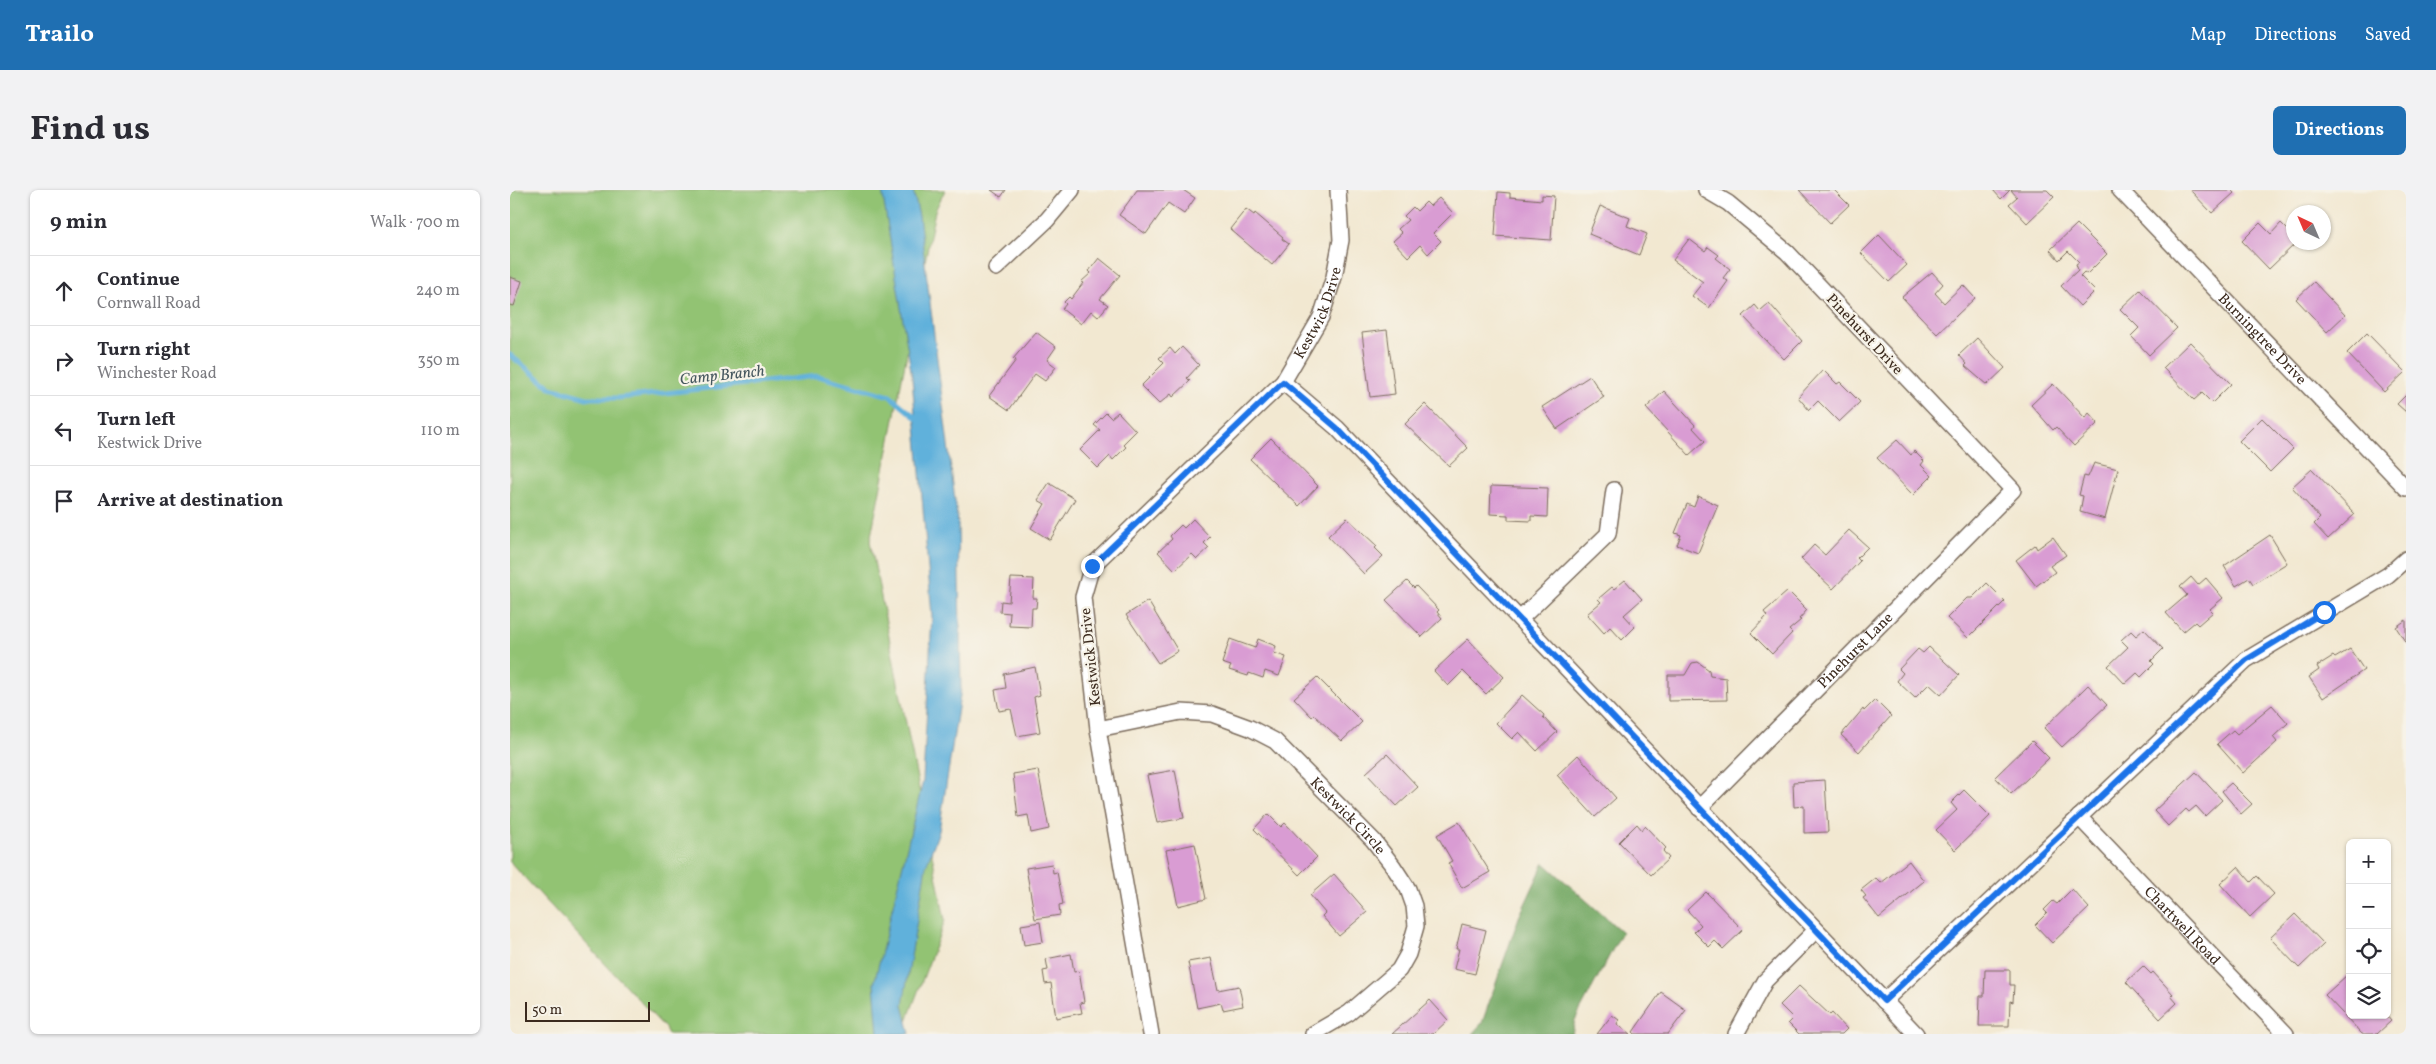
<!DOCTYPE html>
<meta charset="utf-8">
<style>
body{margin:0;font-family:Vollkorn,serif;background:#f2f2f3;color:#2b2b33}
.controls{position:absolute;right:15px;bottom:15px;display:grid;overflow:hidden;border-radius:8px;box-shadow:0 1px 4px #0004}
.controls button{width:45px;height:45px;display:grid;place-items:center;padding:0;border:0;border-bottom:1px solid #e1e1e2;background:#fff;color:#2b2b33;font:25px sans-serif}
.compass{position:absolute;left:1776px;top:15px;width:45px;height:45px;border-radius:50%;background:#fff;box-shadow:0 1px 4px #0004;rotate:316deg}
.scale{position:absolute;left:15px;bottom:12px;width:125px;box-sizing:border-box;padding-left:5px;border:2px solid #3b2a1e;border-top:0;font-size:14px;line-height:18px;white-space:nowrap;color:#3b2a1e;-webkit-text-stroke:4px #f7f3e8;paint-order:stroke}
.stop{position:absolute;width:15px;height:15px;margin:-11px;border:4px solid #1a73e8;border-radius:50%;background:#fff}
.stop.end{background:#1a73e8;border-color:#fff;box-shadow:0 1px 5px #0008}
.list{margin:0;padding:0;list-style:none}
h2{display:flex;justify-content:space-between;align-items:center;height:65px;margin:0;padding:0 20px;font-size:21px}
h2 small{font-size:16px;font-weight:400;color:#7c7c81}
.list li{display:grid;grid-template-columns:32px 1fr auto;gap:15px;align-items:center;box-sizing:border-box;height:70px;padding:0 20px;border-top:1px solid #e1e1e2}
.list b{display:block;font-size:19px;white-space:nowrap}
.list p{margin:0;font-size:16px;white-space:nowrap;color:#7c7c81}
.list em{font-size:16px;font-style:normal;color:#7c7c81}
.icon{flex:none;width:28px;height:28px;fill:none;stroke:currentColor;stroke-width:2;stroke-linecap:round;stroke-linejoin:round}
.map{position:relative;flex:none;width:1896px;height:844px;overflow:hidden;border-radius:8px}
header{display:flex;align-items:center;gap:30px;box-sizing:border-box;height:70px;padding:0 25px;background:#1f6fb2;color:#fff}
header strong{font-size:24px}
nav{display:flex;gap:28px;margin-inline-start:auto;font-size:18px}
.intro{display:flex;align-items:center;justify-content:space-between;box-sizing:border-box;height:120px;padding:0 30px}
h1{margin:0;font-size:35px}
.button{padding:12px 22px;border-radius:8px;background:#1f6fb2;color:#fff;font-size:18px;font-weight:700}
main{display:flex;gap:30px;padding:0 30px}
aside{flex:1;background:#fff;border-radius:8px;box-shadow:0 1px 4px #0004}
.map>svg:first-child{display:block}
.green{fill:#92c373;stroke:#667648}
.forest{fill:#75a965;stroke:#586a42}
.water{fill:#60b1db;stroke:#4e6e7c}
.lines{fill:none;stroke-linecap:round;stroke-linejoin:round}
.stream{stroke:#60b1db;stroke-width:5}
.building{fill:#d99cd3}
.minor-casing{stroke:#7b6c5d;stroke-width:18}
.minor{stroke:#fff;stroke-width:15}
.route{stroke:#1a73e8;stroke-width:6}
.labels{text-anchor:middle;stroke-width:4.5;stroke-linejoin:round;paint-order:stroke}
.street-label{font-size:15px;fill:#3b2a1e;stroke:#f7f3e8}
.water-label{font-size:16px;font-style:italic;fill:#485960;stroke:#f7f3e8}
</style>
<header>
<strong>Trailo</strong>
<nav><a>Map</a><a>Directions</a><a>Saved</a></nav>
</header>
<div class="intro"><h1>Find us</h1><a class="button">Directions</a></div>
<main>
<aside>
<h2>9 min<small>Walk · 700 m</small></h2>
<ul class="list">
<li><svg class="icon" aria-label="ahead" viewBox="0 0 24 24"><path d="M12 20V5M6 11l6-6 6 6"/></svg><div><b>Continue</b><p>Cornwall Road</p></div><em>240 m</em></li>
<li><svg class="icon" aria-label="right" viewBox="0 0 24 24"><path d="M7 20v-9h11M14 6l5 5-5 5"/></svg><div><b>Turn right</b><p>Winchester Road</p></div><em>350 m</em></li>
<li><svg class="icon" aria-label="left" viewBox="0 0 24 24"><path d="M17 20v-9H6M10 6l-5 5 5 5"/></svg><div><b>Turn left</b><p>Kestwick Drive</p></div><em>110 m</em></li>
<li><svg class="icon" aria-label="arrive" viewBox="0 0 24 24"><path d="M6 21V4h12l-3 4 3 4H6"/></svg><div><b>Arrive at destination</b></div></li>
</ul>
</aside>
<div class="map">
<svg width="1896" height="844" viewBox="0 0 1896 844">
<rect width="100%" height="100%" fill="#f7f3e8"/>
<filter id="ink" filterUnits="userSpaceOnUse"><feTurbulence type="fractalNoise" baseFrequency=".02" numOctaves="2"/><feDisplacementMap in="SourceGraphic" scale="10" xChannelSelector="R" yChannelSelector="G"/><feConvolveMatrix kernelMatrix="1 2 1 2 8 2 1 2 1" color-interpolation-filters="sRGB"/></filter>
<filter id="wash" filterUnits="userSpaceOnUse"><feTurbulence type="fractalNoise" baseFrequency=".0096" numOctaves="4" result="noise"/><feDisplacementMap in="SourceGraphic" scale="20" xChannelSelector="R" yChannelSelector="G"/><feGaussianBlur stdDeviation="1.12" result="paint"/><feColorMatrix in="noise" values="0 0 0 0 0 0 0 0 0 0 0 0 0 0 0 0 0 1.4 0 .05"/><feComposite in="paint" operator="in"/></filter>
<g filter="url(#wash)">
<rect width="100%" height="100%" fill="#f2e8d1"/>
<!-- green -->
<path class="green" d="M 0,0 L 435,0 L 425,21 L 360,351 L 435,730 L 392,844 L 158,844 L 155,838 L 0,672 Z"/>
<!-- forest -->
<path class="forest" d="M 1034,673 L 1112,742 L 1065,830 L 1062,844 L 962,844 L 972,833 L 1009,727 Z"/>
<!-- water -->
<path class="water" d="M 372,0 L 403,0 L 409,26 L 448,334 L 451,499 L 429,641 L 416,676 L 393,815 L 400,844 L 368,844 L 364,794 L 413,591 L 422,426 L 402,187 Z"/>
<g class="lines">
<!-- stream -->
<path class="stream" d="M 0,165 L 41,198 L 77,208 L 109,208 L 308,186 L 380,206 L 409,230"/>
</g>
<g id="blocks">
<!-- building -->
<path class="building" d="M 481,0 L 496,0 L 491,7 Z
M 627,0 L 673,0 L 685,8 L 674,24 L 658,13 L 636,44 L 609,25 Z
M 1289,0 L 1324,0 L 1339,15 L 1320,33 Z
M 1483,0 L 1500,0 L 1491,9 Z
M 1501,0 L 1537,0 L 1544,7 L 1517,33 L 1499,14 L 1507,7 Z
M 1680,0 L 1721,0 L 1724,3 L 1702,23 Z
M 988,2 L 1000,3 L 1000,7 L 1032,10 L 1032,5 L 1044,6 L 1041,50 L 985,46 Z
M 929,8 L 943,23 L 923,43 L 931,51 L 918,64 L 910,55 L 898,67 L 883,51 L 892,43 L 888,39 L 898,30 L 894,26 L 903,17 L 907,21 L 916,12 L 920,16 Z
M 1090,16 L 1120,28 L 1117,36 L 1137,44 L 1129,65 L 1079,44 Z
M 736,19 L 744,25 L 745,23 L 773,47 L 772,49 L 779,54 L 762,75 L 720,39 Z
M 1750,33 L 1761,44 L 1771,33 L 1784,46 L 1784,52 L 1787,52 L 1759,79 L 1732,51 Z
M 1567,34 L 1597,64 L 1577,84 L 1574,82 L 1570,86 L 1585,101 L 1570,116 L 1551,96 L 1568,80 L 1566,74 L 1569,72 L 1558,61 L 1549,70 L 1540,60 Z
M 1369,45 L 1397,75 L 1379,92 L 1351,63 Z
M 1179,49 L 1195,61 L 1198,57 L 1209,65 L 1206,68 L 1220,79 L 1213,88 L 1218,91 L 1199,118 L 1182,106 L 1193,92 L 1163,70 Z
M 589,68 L 610,85 L 590,109 L 598,115 L 588,127 L 581,121 L 571,134 L 552,119 L 556,114 L 554,112 L 559,107 L 561,109 L 573,93 L 571,92 L 581,83 L 579,81 Z
M 1422,82 L 1433,94 L 1425,103 L 1434,113 L 1453,95 L 1465,108 L 1427,144 L 1392,107 Z
M 0,87 L 12,91 L 4,116 L 0,115 Z
M 1804,92 L 1835,125 L 1817,142 L 1786,109 Z
M 1630,100 L 1667,138 L 1639,165 L 1621,146 L 1629,138 L 1610,119 Z
M 1259,113 L 1292,151 L 1274,169 L 1233,126 L 1245,115 L 1250,121 Z
M 877,140 L 885,204 L 860,207 L 852,143 Z
M 526,142 L 546,157 L 537,170 L 546,177 L 535,191 L 525,184 L 499,220 L 479,206 L 506,170 L 503,169 Z
M 1857,143 L 1895,182 L 1874,202 L 1837,163 Z
M 1467,148 L 1495,178 L 1477,195 L 1455,176 L 1457,174 L 1449,165 Z
M 1680,152 L 1721,194 L 1702,213 L 1692,203 L 1684,210 L 1653,178 Z
M 672,157 L 689,175 L 677,188 L 680,191 L 663,207 L 661,204 L 649,214 L 631,196 L 654,173 L 649,168 L 660,158 L 665,164 Z
M 1313,180 L 1327,194 L 1330,192 L 1350,212 L 1329,232 L 1308,211 L 1299,220 L 1288,207 Z
M 1080,186 L 1094,207 L 1047,239 L 1032,217 Z
M 1543,194 L 1575,228 L 1579,223 L 1588,233 L 1564,256 L 1546,237 L 1543,240 L 1521,215 Z
M 1154,201 L 1185,235 L 1183,238 L 1195,251 L 1179,265 L 1136,218 Z
M 1896,205 L 1896,222 L 1887,214 Z
M 915,214 L 958,258 L 939,276 L 895,234 Z
M 608,222 L 626,241 L 613,254 L 616,257 L 603,270 L 600,266 L 588,278 L 570,260 L 590,240 L 584,235 L 596,223 L 601,228 Z
M 1752,228 L 1783,259 L 1760,282 L 1729,251 Z
M 761,248 L 808,296 L 789,316 L 740,269 Z
M 1387,250 L 1401,265 L 1404,261 L 1414,271 L 1411,275 L 1422,286 L 1403,305 L 1367,268 Z
M 1584,273 L 1608,279 L 1595,329 L 1570,322 L 1573,306 L 1569,305 L 1574,286 L 1578,287 Z
M 1802,279 L 1845,324 L 1818,349 L 1804,334 L 1810,328 L 1782,297 Z
M 539,293 L 565,309 L 540,350 L 521,338 L 535,314 L 528,310 Z
M 981,296 L 1038,298 L 1037,327 L 1021,326 L 1021,331 L 998,330 L 998,325 L 980,324 Z
M 1188,306 L 1208,315 L 1188,363 L 1167,355 L 1171,345 L 1165,343 L 1177,314 L 1184,317 Z
M 837,328 L 867,356 L 865,358 L 873,366 L 854,384 L 818,346 Z
M 683,329 L 700,347 L 694,353 L 699,358 L 687,369 L 682,364 L 665,380 L 648,362 L 662,349 L 660,346 L 671,335 L 674,338 Z
M 1339,340 L 1358,357 L 1347,368 L 1350,371 L 1323,399 L 1291,369 L 1304,355 L 1315,365 Z
M 1760,345 L 1777,373 L 1743,394 L 1739,388 L 1726,396 L 1714,376 Z
M 1543,347 L 1556,365 L 1540,376 L 1545,382 L 1526,396 L 1506,370 L 1525,355 L 1527,359 Z
M 1681,387 L 1688,395 L 1696,388 L 1713,408 L 1700,419 L 1703,422 L 1688,435 L 1685,432 L 1673,442 L 1656,423 L 1677,405 L 1670,397 Z
M 501,388 L 524,389 L 523,408 L 527,408 L 526,418 L 522,418 L 521,437 L 499,436 L 500,423 L 490,422 L 491,411 L 499,412 Z
M 1115,390 L 1132,409 L 1114,425 L 1125,437 L 1112,450 L 1100,437 L 1094,443 L 1077,424 L 1091,412 L 1088,409 L 1102,397 L 1104,399 Z
M 897,391 L 904,398 L 906,396 L 929,420 L 927,422 L 932,428 L 912,447 L 876,410 Z
M 1477,393 L 1495,411 L 1458,448 L 1437,428 L 1457,408 L 1462,408 Z
M 1278,401 L 1297,420 L 1289,429 L 1291,430 L 1279,440 L 1282,443 L 1262,464 L 1241,443 L 1257,426 L 1254,422 Z
M 638,411 L 668,461 L 648,473 L 616,425 Z
M 1896,430 L 1896,453 L 1886,437 Z
M 1634,439 L 1653,459 L 1641,471 L 1644,474 L 1631,487 L 1627,483 L 1615,494 L 1598,476 L 1618,457 L 1611,450 L 1621,441 L 1626,446 Z
M 720,449 L 745,458 L 748,449 L 766,456 L 764,463 L 776,467 L 769,486 L 755,481 L 753,488 L 739,483 L 738,486 L 719,480 L 721,476 L 712,473 Z
M 958,449 L 994,487 L 976,504 L 953,481 L 938,496 L 924,481 Z
M 1419,457 L 1449,485 L 1431,505 L 1419,494 L 1405,508 L 1387,491 L 1393,483 L 1389,479 L 1408,459 L 1413,463 Z
M 1840,459 L 1854,480 L 1813,508 L 1799,487 L 1809,480 L 1807,476 L 1823,466 L 1825,468 Z
M 1188,472 L 1199,480 L 1200,486 L 1216,488 L 1217,510 L 1158,511 L 1158,485 L 1175,485 L 1182,473 Z
M 525,477 L 530,505 L 524,507 L 530,542 L 507,546 L 501,519 L 489,521 L 485,500 L 496,498 L 494,484 Z
M 807,487 L 852,532 L 832,551 L 804,525 L 802,527 L 784,508 Z
M 1578,495 L 1597,515 L 1552,557 L 1534,538 Z
M 1012,505 L 1034,525 L 1033,527 L 1047,542 L 1027,561 L 1009,542 L 1002,549 L 986,533 Z
M 1365,510 L 1381,526 L 1349,562 L 1331,545 L 1353,519 L 1354,521 Z
M 1762,515 L 1778,533 L 1763,547 L 1767,552 L 1733,583 L 1707,554 L 1723,540 L 1727,544 Z
M 1522,551 L 1539,568 L 1501,604 L 1485,587 Z
M 877,564 L 908,597 L 887,616 L 856,583 Z
M 1068,565 L 1106,608 L 1085,627 L 1047,585 Z
M 528,580 L 539,639 L 521,643 L 518,625 L 508,627 L 503,584 Z
M 665,580 L 674,628 L 647,633 L 637,585 Z
M 1686,582 L 1712,610 L 1695,626 L 1686,616 L 1679,622 L 1676,619 L 1658,636 L 1644,621 Z
M 1315,590 L 1318,642 L 1294,643 L 1294,616 L 1284,617 L 1283,592 Z
M 1721,593 L 1742,614 L 1731,624 L 1712,601 Z
M 1454,600 L 1480,626 L 1445,660 L 1426,640 L 1447,620 L 1441,613 Z
M 758,624 L 771,637 L 775,633 L 807,667 L 789,685 L 744,639 Z
M 949,632 L 980,682 L 952,698 L 938,673 L 942,671 L 927,645 Z
M 1127,634 L 1132,640 L 1135,636 L 1156,658 L 1153,661 L 1159,668 L 1141,685 L 1109,652 Z
M 685,654 L 696,709 L 668,716 L 656,660 Z
M 1399,671 L 1414,691 L 1369,728 L 1353,708 L 1356,706 L 1351,700 L 1366,688 L 1371,693 Z
M 542,674 L 543,683 L 547,682 L 553,714 L 549,715 L 550,725 L 525,729 L 516,678 Z
M 1728,677 L 1741,692 L 1747,686 L 1764,704 L 1740,727 L 1710,694 Z
M 824,684 L 857,722 L 829,746 L 812,726 L 815,723 L 800,705 Z
M 1562,699 L 1579,718 L 1542,753 L 1525,735 L 1537,723 L 1534,720 L 1543,711 L 1547,714 Z
M 1196,702 L 1233,740 L 1213,759 L 1205,751 L 1199,757 L 1184,742 L 1191,735 L 1177,720 Z
M 1785,724 L 1814,754 L 1789,778 L 1760,748 Z
M 530,732 L 533,752 L 514,755 L 511,735 Z
M 952,734 L 976,740 L 965,784 L 944,779 L 949,759 L 946,759 Z
M 561,764 L 564,782 L 569,781 L 574,812 L 570,813 L 572,823 L 546,828 L 541,793 L 535,794 L 533,781 L 538,780 L 536,769 Z
M 701,768 L 708,800 L 729,796 L 733,816 L 713,820 L 711,813 L 687,818 L 678,772 Z
M 1633,776 L 1641,784 L 1643,782 L 1663,804 L 1661,806 L 1667,813 L 1650,829 L 1616,792 Z
M 1475,780 L 1500,780 L 1500,795 L 1504,795 L 1503,812 L 1500,811 L 1499,836 L 1469,836 L 1470,806 L 1474,806 Z
M 1837,785 L 1840,788 L 1840,825 L 1876,825 L 1881,831 L 1867,844 L 1852,844 L 1815,805 Z
M 1289,796 L 1320,825 L 1322,823 L 1337,839 L 1332,844 L 1289,844 L 1278,833 L 1283,828 L 1270,815 Z
M 1151,802 L 1176,820 L 1158,844 L 1125,844 L 1123,842 Z
M 920,810 L 938,830 L 923,844 L 882,844 Z
M 1102,825 L 1109,830 L 1107,834 L 1120,844 L 1087,844 Z"/>
</g>
</g>
<g filter="url(#ink)">
<use href="#blocks" fill-opacity="0" stroke="#7b6c5d" stroke-width="1"/>
<g class="lines">
<defs>
<g id="minor">
<path id="s1" d="M 1610,0 L 1896,298"/>
<path d="M 486,78 L 537,30 L 562,0"/>
<path d="M 773,192 L 827,238 L 1406,844"/>
<path d="M 1010,429 L 1098,344 L 1104,300"/>
<path id="s2" d="M 588,539 L 671,522 L 702,524 L 740,538 L 765,551 L 863,650 L 883,676 L 898,699 L 904,716 L 906,736 L 898,764 L 889,780 L 839,823 L 803,844"/>
<path id="s3" d="M 1189,618 L 1503,300 L 1277,62 L 1218,13 L 1196,0"/>
<path id="s4" d="M 1569,627 L 1776,844"/>
<path d="M 1374,811 L 1736,470 L 1878,385 L 1896,369"/>
<path id="s5" d="M 641,844 L 588,539 L 573,407 L 582,376 L 773,192 L 811,127 L 824,87 L 831,50 L 828,0"/>
<path d="M 1226,844 L 1255,791 L 1305,741"/>
</g>
</defs>
<!-- minor casing -->
<use href="#minor" class="minor-casing"/>
<!-- minor -->
<use href="#minor" class="minor"/>
</g>
</g>
<g class="lines" filter="url(#ink)">
<!-- route -->
<path class="route" d="M 582,376 L 773,192 L 827,238 L 1374,811 L 1736,470 L 1814,422"/>
</g>
<g class="labels">
<!-- street labels -->
<g class="street-label">
<text dy="5" stroke="none"><textPath href="#s5" startOffset="818">Kestwick Drive</textPath></text>
<text transform="translate(1355 144) rotate(47)" y="5">Pinehurst Drive</text>
<text dy="5" stroke="none"><textPath href="#s1" startOffset="206">Burningtree Drive</textPath></text>
<text dy="5" stroke="none"><textPath href="#s3" startOffset="222">Pinehurst Lane</textPath></text>
<text transform="translate(580 467) rotate(-96)" y="5">Kestwick Drive</text>
<text dy="5" stroke="none"><textPath href="#s2" startOffset="289">Kestwick Circle</textPath></text>
<text dy="5" stroke="none"><textPath href="#s4" startOffset="150">Chartwell Road</textPath></text>
</g>
<!-- water labels -->
<g class="water-label">
<text transform="translate(212 184) rotate(-6)" y="6">Camp Branch</text>
</g>
</g>
</svg>
<div class="controls">
<button>+</button>
<button>−</button>
<button><svg class="icon" aria-label="locate" viewBox="0 0 24 24"><circle cx="12" cy="12" r="6"/><path d="M12 2v4M12 18v4M2 12h4M18 12h4"/></svg></button>
<button><svg class="icon" aria-label="layers" viewBox="0 0 24 24"><path d="M12 4l9 5-9 5-9-5zM3 14l9 5 9-5"/></svg></button>
</div>
<svg class="compass" viewBox="-18 -18 36 36"><path d="M0-13l5 13h-10z" fill="#e53935"/><path d="M0 13l5-13h-10z" fill="#7c7c81"/></svg>
<div class="scale">50 m</div>
<div class="stop" style="left:1814px;top:422px"></div>
<div class="stop end" style="left:582px;top:376px"></div>
</div>
</main>
